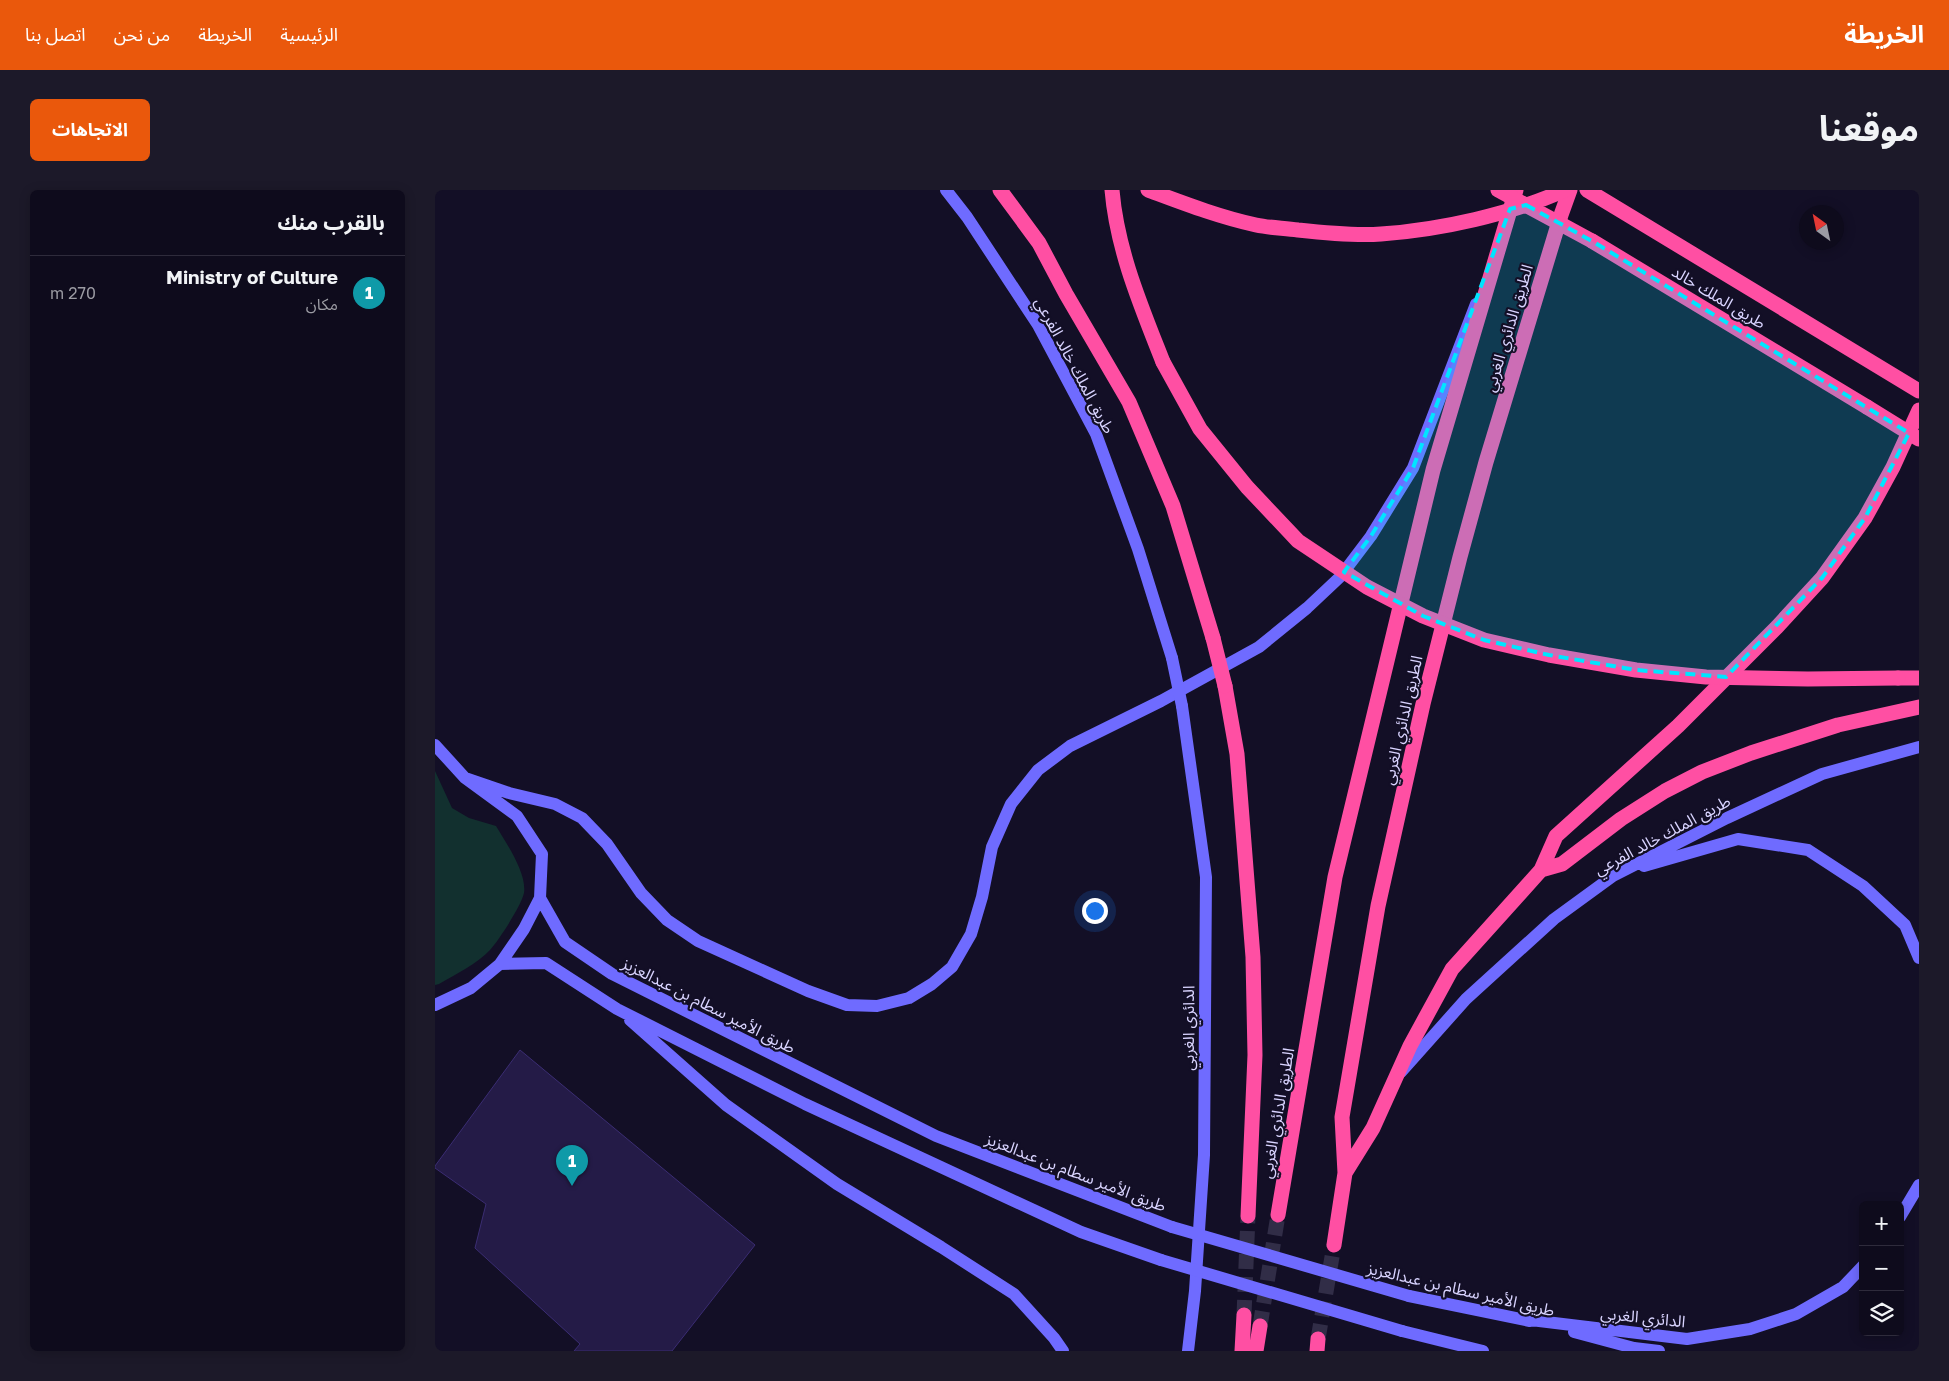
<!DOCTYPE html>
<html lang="ar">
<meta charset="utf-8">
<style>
body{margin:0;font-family:"Golos Text","Noto Sans Arabic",sans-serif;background:#1c1929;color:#f1f3f6;direction:rtl}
.controls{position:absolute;right:15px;bottom:15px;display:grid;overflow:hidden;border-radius:8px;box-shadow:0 2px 12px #0003}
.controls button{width:45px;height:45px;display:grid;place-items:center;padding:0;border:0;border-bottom:1px solid #2e2b3b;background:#0e0b1c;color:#f1f3f6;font:25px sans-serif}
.compass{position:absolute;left:1364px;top:15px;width:45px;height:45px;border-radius:50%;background:#0e0b1c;box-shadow:0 2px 12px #0003;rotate:327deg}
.you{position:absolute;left:659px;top:720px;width:18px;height:18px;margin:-12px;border:4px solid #fff;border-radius:50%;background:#1a73e8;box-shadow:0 0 0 8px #1a73e833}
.badge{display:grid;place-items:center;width:32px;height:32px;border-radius:50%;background:#ea580c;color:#fff;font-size:16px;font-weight:700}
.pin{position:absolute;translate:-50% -41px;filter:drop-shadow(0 1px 2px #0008)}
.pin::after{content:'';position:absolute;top:26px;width:18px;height:15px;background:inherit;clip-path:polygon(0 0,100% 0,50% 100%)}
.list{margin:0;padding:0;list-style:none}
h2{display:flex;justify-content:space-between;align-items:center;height:65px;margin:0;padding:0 20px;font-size:21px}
h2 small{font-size:16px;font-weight:400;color:#9b9ba3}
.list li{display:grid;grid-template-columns:32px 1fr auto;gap:15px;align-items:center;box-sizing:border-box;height:75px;padding:0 20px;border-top:1px solid #2e2b3b}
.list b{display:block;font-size:19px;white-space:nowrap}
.list p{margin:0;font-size:16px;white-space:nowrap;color:#9b9ba3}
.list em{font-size:16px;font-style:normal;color:#9b9ba3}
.icon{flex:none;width:28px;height:28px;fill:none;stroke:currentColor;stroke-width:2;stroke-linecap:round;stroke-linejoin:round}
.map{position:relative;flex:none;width:1484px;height:1161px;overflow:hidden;direction:ltr;border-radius:8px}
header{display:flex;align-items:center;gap:30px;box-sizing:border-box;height:70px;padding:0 25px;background:#ea580c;color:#fff}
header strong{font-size:24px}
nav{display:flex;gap:28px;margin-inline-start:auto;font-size:18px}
.intro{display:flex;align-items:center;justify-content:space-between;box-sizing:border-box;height:120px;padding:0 30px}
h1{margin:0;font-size:35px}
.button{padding:12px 22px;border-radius:8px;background:#ea580c;color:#fff;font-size:18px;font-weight:700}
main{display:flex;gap:30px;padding:0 30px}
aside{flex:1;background:#0e0b1c;border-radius:8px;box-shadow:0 2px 12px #0003}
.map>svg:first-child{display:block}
.green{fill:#12302f}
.building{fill:#241b47;stroke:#3b2d73}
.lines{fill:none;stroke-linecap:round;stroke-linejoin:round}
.highway-tunnel{stroke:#312d47;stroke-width:15;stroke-dasharray:15 8;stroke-linecap:butt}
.secondary{stroke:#6f6bff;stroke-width:12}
.highway{stroke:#ff4fa3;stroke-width:15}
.secondary-bridge{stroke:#6f6bff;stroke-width:12}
.highway-bridge{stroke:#ff4fa3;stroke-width:15}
.marked{fill:#00e5ff;fill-opacity:0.2;stroke:#00e5ff;stroke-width:4;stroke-dasharray:10 6;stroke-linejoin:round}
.labels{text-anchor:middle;stroke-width:4.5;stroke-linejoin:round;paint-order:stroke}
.street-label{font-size:16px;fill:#d9d4ff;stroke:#130f26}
</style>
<header>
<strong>الخريطة</strong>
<nav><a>الرئيسية</a><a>الخريطة</a><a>من نحن</a><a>اتصل بنا</a></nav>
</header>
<div class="intro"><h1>موقعنا</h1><a class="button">الاتجاهات</a></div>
<main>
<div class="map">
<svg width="1484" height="1161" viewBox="0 0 1484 1161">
<rect width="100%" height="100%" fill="#130f26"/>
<!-- green -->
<path class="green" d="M 0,581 L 17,618 L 34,628 L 61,636 C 71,653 92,683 89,703 C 86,716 64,750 55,760 C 42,774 21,784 4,794 L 0,795 Z"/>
<!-- building -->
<path class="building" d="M 85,860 L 320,1055 L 237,1161 L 139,1161 L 145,1154 L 40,1058 L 51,1014 L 0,978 L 0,976 Z"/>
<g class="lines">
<!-- highway-tunnel -->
<path class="highway-tunnel" d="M 809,1125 L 813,1026
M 825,1136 L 843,1025
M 883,1149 L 899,1055"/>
<!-- secondary -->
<path class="secondary" d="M 511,0 L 532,27 L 603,135 L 661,244 L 703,359 L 737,468
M 747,516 L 771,687 L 769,965 L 760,1101 L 753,1161
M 0,555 L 30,588 L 82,626 L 107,664 L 105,708 L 89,739 L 65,774 L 36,798 L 0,815
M 30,588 L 74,603 L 120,614 L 147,628 L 172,654 L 206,703 L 232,730 L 263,751 L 373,801 L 412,815 L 442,816 L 474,808 L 497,794 L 517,777 L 536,744 L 547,707 L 557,657 L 576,614 L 603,580 L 635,556 L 726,511 L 824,457 L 872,418 L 905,387 L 936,346 L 978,278 L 1041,114
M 1209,676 L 1303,649 L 1373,660 L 1428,696 L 1470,735 L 1484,768
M 105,708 L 130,752 L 177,784 L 501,946 L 737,1037
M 65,774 L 111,773 L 182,819 L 370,914 L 646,1042 L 726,1070
M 195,830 L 291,915 L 402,994 L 506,1057 L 579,1104 L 619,1148 L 628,1161
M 966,882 L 1031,809 L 1119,729 L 1178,686 L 1292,628 L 1387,584 L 1484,557
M 1465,1027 L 1484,995
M 974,1106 L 1095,1131
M 1087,1129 L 1252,1149 L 1315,1139 L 1361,1124 L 1408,1097 L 1428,1076
M 967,1141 L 1048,1161
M 1139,1142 L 1199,1158 L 1224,1161"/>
<!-- highway -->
<path class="highway" d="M 565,0 L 604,53 L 631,104 L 694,212 L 738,316 L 778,448
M 677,0 C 682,60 706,116 728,172
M 1152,0 L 1484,201
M 1157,51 L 1432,217
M 1463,488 L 1484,488
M 790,496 L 802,564 L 818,767 L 820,865 L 813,1026
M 1106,680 L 1121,646 L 1243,536 L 1342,437 L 1387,388 L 1430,328 L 1458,277 L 1484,220
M 910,983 L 938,938 L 975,856 L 1017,779 L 1106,680 L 1127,674 L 1186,629 L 1230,601 L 1267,582 L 1316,563 L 1403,535 L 1484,517
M 843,1025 L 900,687 L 998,280 L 1081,0
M 899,1055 L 910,983 L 907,927 L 943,716 L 988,514 L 1025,367 L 1051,272 L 1126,25 L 1135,0
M 807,1161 L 809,1125
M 821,1161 L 825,1136
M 882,1161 L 883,1149"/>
<!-- secondary-bridge -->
<path class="secondary-bridge" d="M 737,468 L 747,516
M 737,1037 L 974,1106
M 726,1070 L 967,1141"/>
<!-- highway-bridge -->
<path class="highway-bridge" d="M 713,0 C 748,13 784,27 821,35 C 835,38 849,38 863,40 C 890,43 919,46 946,44 C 1005,40 1077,24 1130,0
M 1063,0 L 1157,51
M 728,172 L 765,239 L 812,297 L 863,351 L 932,397 L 988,426 L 1049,450 L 1114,465 L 1201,480 L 1271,487 L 1373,489 L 1463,488
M 1432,217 L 1484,249
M 778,448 L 790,496"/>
</g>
<!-- marked area -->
<path class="marked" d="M 1091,15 L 1157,51 L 1474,243 L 1430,328 L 1387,388 L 1291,487 L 1201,480 L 1114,465 L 1049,450 L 988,426 L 909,382 L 936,346 L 978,278 L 1075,19 Z"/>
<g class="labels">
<!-- street labels -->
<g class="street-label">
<text transform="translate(1284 107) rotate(31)" y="6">طريق الملك خالد</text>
<text transform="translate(1073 138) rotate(-73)" y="6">الطريق الدائري الغربي</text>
<text transform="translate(640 175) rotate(62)" y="6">طريق الملك خالد الفرعي</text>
<text transform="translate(967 530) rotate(-77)" y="6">الطريق الدائري الغربي</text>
<text transform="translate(1227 645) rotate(-28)" y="6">طريق الملك خالد الفرعي</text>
<text transform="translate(274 815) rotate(27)" y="6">طريق الأمير سطام بن عبدالعزيز</text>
<text transform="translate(753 838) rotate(-90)" y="6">الدائري الغربي</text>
<text transform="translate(842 923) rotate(-80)" y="6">الطريق الدائري الغربي</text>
<text transform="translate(641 982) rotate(21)" y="6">طريق الأمير سطام بن عبدالعزيز</text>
<text transform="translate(1026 1099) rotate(13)" y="6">طريق الأمير سطام بن عبدالعزيز</text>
<text transform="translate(1208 1127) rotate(6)" y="6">الدائري الغربي</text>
</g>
</g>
</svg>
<div class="controls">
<button>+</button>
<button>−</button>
<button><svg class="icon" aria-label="layers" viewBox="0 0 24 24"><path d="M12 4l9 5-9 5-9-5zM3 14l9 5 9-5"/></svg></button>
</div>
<svg class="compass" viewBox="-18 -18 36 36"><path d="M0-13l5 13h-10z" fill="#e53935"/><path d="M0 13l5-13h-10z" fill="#9b9ba3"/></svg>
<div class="you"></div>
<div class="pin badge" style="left:137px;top:996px;background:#0f9aa8">1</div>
</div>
<aside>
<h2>بالقرب منك<small></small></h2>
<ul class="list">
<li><span class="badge" style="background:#0f9aa8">1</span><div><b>Ministry of Culture</b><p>مكان</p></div><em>270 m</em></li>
</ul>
</aside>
</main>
